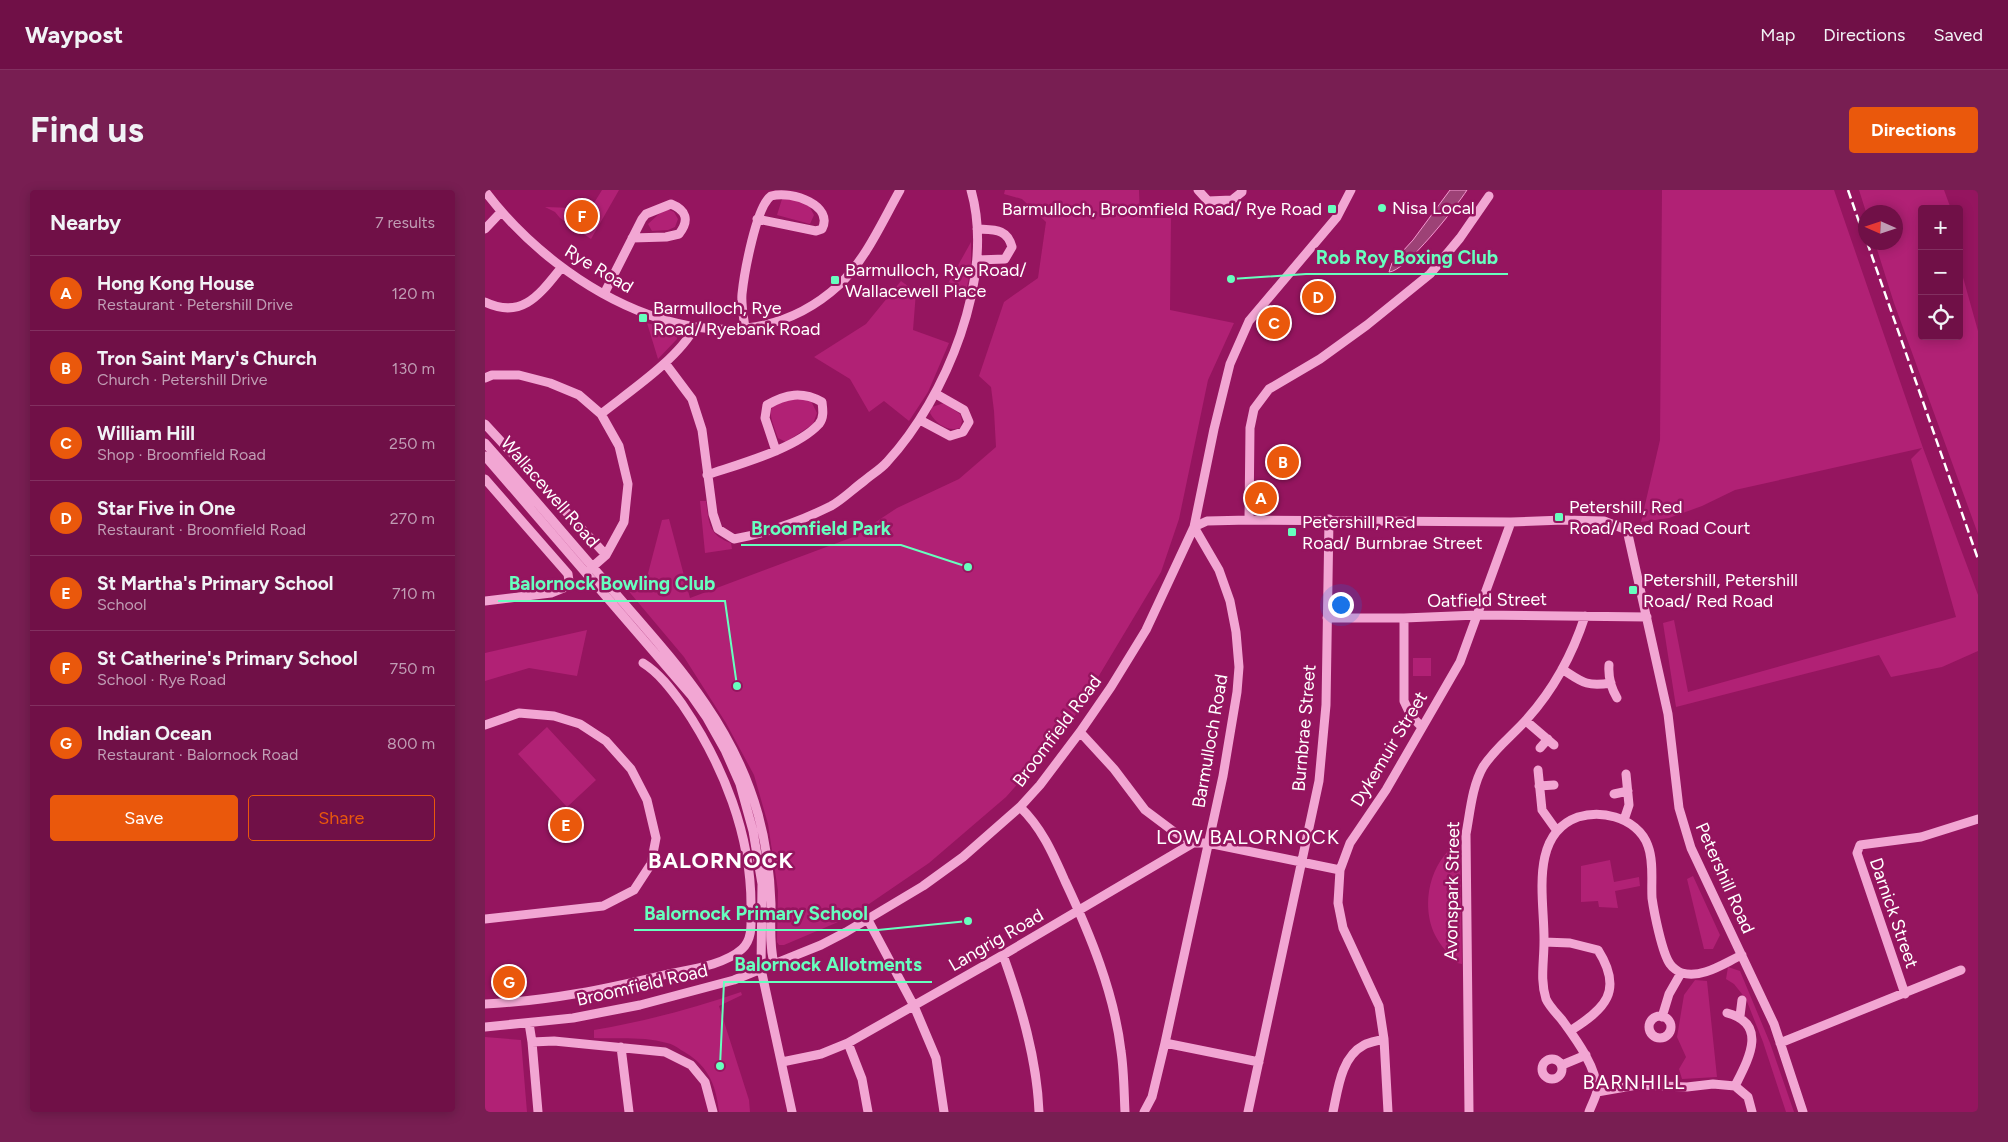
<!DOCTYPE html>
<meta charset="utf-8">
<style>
body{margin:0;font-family:Figtree,sans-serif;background:#781e52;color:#f1f3f6}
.controls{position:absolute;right:15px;top:15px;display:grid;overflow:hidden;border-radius:5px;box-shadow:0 2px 12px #0003}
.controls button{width:45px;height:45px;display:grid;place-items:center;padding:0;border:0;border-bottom:1px solid #823060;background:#701047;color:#f1f3f6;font:25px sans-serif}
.compass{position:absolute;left:1373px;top:15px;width:45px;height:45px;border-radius:50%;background:#701047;box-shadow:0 2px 12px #0003;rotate:273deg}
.you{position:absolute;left:855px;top:414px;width:18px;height:18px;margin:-12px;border:4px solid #fff;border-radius:50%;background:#1a73e8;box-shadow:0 0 0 8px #1a73e833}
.badge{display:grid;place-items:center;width:32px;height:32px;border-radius:50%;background:#ea580c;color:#fff;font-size:16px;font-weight:700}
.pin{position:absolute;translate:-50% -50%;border:2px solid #fff;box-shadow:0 1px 5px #0006}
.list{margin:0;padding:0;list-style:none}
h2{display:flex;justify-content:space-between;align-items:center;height:65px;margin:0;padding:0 20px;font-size:21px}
h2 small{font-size:16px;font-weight:400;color:#c09db4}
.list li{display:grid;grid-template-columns:32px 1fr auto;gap:15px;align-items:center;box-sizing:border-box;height:75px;padding:0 20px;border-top:1px solid #823060}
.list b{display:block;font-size:19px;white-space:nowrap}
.list p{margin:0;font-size:16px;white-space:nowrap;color:#c09db4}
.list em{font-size:16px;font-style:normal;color:#c09db4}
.actions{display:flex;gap:10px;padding:15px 20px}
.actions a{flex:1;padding:11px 0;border:1px solid #ea580c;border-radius:5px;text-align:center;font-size:18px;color:#ea580c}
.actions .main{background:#ea580c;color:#fff}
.icon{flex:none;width:28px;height:28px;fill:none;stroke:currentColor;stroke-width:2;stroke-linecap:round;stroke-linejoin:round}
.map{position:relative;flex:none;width:1493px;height:922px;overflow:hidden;border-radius:5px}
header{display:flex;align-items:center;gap:30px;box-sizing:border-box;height:70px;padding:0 25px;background:#701047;border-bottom:1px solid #823060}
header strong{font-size:24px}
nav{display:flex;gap:28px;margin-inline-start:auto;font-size:18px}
.intro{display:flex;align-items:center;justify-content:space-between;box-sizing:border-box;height:120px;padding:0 30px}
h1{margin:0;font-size:35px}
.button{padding:12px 22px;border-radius:5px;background:#ea580c;color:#fff;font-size:18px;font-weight:700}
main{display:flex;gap:30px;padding:0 30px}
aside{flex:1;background:#701047;border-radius:5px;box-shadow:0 2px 12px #0003}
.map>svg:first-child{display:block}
.green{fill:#b12175}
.water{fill:#9d4276;stroke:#f498d0}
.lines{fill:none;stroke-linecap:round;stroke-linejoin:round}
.minor{stroke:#f2a6d3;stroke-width:9}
.rail{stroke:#fff;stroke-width:2.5;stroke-dasharray:9 4;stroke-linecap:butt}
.poi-dot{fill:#67ffbe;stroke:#95155f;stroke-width:2}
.labels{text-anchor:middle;stroke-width:5;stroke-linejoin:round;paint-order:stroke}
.poi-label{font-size:18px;fill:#fff;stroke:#95155f;text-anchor:start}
.street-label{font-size:18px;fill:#fff;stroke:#95155f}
.quarter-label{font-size:20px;letter-spacing:1px;fill:#fff;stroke:#95155f}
.district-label{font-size:22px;font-weight:bold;letter-spacing:1px;fill:#fff;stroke:#95155f}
.leader{fill:none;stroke:#67ffbe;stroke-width:2}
.callout-dot{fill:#67ffbe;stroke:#95155f;stroke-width:2}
.callout-label{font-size:19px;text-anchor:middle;font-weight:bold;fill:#67ffbe;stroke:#95155f;stroke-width:5;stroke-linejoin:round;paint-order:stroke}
</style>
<header>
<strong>Waypost</strong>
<nav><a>Map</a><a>Directions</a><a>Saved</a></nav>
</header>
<div class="intro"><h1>Find us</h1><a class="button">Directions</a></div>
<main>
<aside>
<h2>Nearby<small>7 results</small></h2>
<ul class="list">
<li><span class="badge">A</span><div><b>Hong Kong House</b><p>Restaurant · Petershill Drive</p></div><em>120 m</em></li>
<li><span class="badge">B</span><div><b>Tron Saint Mary's Church</b><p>Church · Petershill Drive</p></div><em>130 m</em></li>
<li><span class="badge">C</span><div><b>William Hill</b><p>Shop · Broomfield Road</p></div><em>250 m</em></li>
<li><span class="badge">D</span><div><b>Star Five in One</b><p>Restaurant · Broomfield Road</p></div><em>270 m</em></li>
<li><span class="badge">E</span><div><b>St Martha's Primary School</b><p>School</p></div><em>710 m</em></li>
<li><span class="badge">F</span><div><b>St Catherine's Primary School</b><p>School · Rye Road</p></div><em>750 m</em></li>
<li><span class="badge">G</span><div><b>Indian Ocean</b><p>Restaurant · Balornock Road</p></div><em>800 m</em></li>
</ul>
<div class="actions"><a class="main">Save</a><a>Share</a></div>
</aside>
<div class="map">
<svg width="1493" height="922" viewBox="0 0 1493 922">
<rect width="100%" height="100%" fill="#95155f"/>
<!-- green -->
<path class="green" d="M 117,0 L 134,0 L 106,49 L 75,28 L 70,22 L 60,17 L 89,18 L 109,13 Z
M 520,0 L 654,0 L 655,28 L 686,28 L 685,120 L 749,133 L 723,190 L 694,329 L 676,382 L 582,539 L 521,607 L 444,673 L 365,727 L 299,755 L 294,755 L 292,752 L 293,701 L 283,634 L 269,585 L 241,533 L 199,467 L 141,398 L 161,391 L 177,330 L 184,329 L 205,408 L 368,347 L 412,318 L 474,289 L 511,257 L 509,221 L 506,197 L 494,186 L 519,112 L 553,88 L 561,32 L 537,9 L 519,4 Z
M 1177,0 L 1349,0 L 1438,258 L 1493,405 L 1493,461 L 1457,477 L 1406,487 L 1394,465 L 1191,517 L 1178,433 L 1189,430 L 1203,502 L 1471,427 L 1426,269 L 1437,258 L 1250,300 L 1217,316 L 1184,328 L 1156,332 L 1175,250 Z
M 1374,0 L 1459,0 L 1466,19 L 1437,19 L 1437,146 L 1474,146 L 1474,73 L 1493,141 L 1493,344 L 1409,113 L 1390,53 L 1410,52 L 1410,22 L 1381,22 Z
M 312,8 L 323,14 L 329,25 L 325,34 L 292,25 L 297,9 Z
M 182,19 L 189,22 L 193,29 L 190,37 L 183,40 L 167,41 L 163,34 L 175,23 Z
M 486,52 L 486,78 L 480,106 L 461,97 Z
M 416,91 L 431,102 L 428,140 L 464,153 L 443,202 L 424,231 L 399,211 L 384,222 L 365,189 L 329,167 L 381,134 Z
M 162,133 L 191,141 L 192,149 L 173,169 Z
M 315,208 L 326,211 L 332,223 L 328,234 L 301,252 L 293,248 C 281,216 281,213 315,208 Z
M 459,213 L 475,224 L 477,231 L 475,238 C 463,242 451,234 445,223 L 447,217 Z
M 215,311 L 221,311 C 224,332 223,345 246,353 L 247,359 L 220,363 Z
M 102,440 L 92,486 L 44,478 L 0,491 L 0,463 Z
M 928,468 L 946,468 L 946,486 L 928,486 Z
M 62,537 L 111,590 L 82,617 L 33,564 Z
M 975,649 L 977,774 L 972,773 C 964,765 955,755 950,745 C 938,721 942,687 959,666 C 964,660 968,653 975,649 Z
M 1125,670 L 1129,692 L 1154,687 L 1155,696 L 1130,701 L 1133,718 L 1114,717 L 1113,711 L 1096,712 L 1096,676 Z
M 1208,686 L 1235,745 L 1228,759 L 1219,759 L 1202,689 Z
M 1243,777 L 1255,781 L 1285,853 L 1309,922 L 1301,922 L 1278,852 L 1261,809 L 1249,794 L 1241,789 Z
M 1210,790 L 1222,791 L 1232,887 L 1197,889 L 1194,879 L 1201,867 L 1192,847 L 1199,805 Z
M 256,802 L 257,805 L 234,816 L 264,910 L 265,922 L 234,922 C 231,893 222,874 196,860 C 192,857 187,854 182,853 C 159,846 133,849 109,848 L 109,840 C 161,831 206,819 256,802 Z
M 0,847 L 36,850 L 42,922 L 0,922 Z"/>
<!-- water -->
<path class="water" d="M 965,0 L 982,0 C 972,16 920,82 904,82 L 907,73 L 928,50 Z"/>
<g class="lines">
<!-- minor -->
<path class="minor" d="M 713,0 L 723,11 L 747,10 L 757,2 L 757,0
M 0,1 C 75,102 242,198 354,95 C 381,69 397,32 415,0
M 0,39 L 16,22
M 492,39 C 509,40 522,38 527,57 L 520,69 L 492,70
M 119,104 L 157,29 L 161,24 L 186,14 C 201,20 205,30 194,44 L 181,47 L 147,48
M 0,112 C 37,130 55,104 76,78
M 260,139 C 259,128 256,116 257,104 C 259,85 271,16 286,6 C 308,0 349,16 337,39 L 331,41 L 272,29
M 180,173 L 207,209 L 217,240 L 228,324 L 233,339 L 249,349 C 282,343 316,331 346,316 C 357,310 368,299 379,291 C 386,285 396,279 402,272 C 461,208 511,87 486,0
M 0,188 L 7,185 L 34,185 L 65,193 L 94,205 L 116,224 L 134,256 L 143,294 L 139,332 L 121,365 L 105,379
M 116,224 C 145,201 193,169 210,137
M 435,230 L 465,246 L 478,242 L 484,232 L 479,220 L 451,204
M 0,234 L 121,365
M 0,253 C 40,298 79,344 119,390 C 182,464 246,527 273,624 C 281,653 285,684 286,714 C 286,734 284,753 289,774
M 0,266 L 206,505 L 222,528 L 240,560 L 255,594 L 268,641 L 277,694 L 276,779 L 307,922
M 222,285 C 254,274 311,259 334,234 C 339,228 338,220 337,212 C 317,201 301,204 282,215 L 280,228 L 291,261
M 0,289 L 83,384 L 84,391 L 81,397 L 66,403 L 0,411
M 764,330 L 765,238 L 769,219 L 784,199 L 835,169 L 882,135 L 945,84 L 975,48 L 1004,6
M 709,337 L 722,331 L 764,330 L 1026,332 L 1079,330 L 1119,331 L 1142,340 L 1183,524 L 1194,618 L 1206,658 L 1289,834 L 1318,922
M 842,428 L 919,428 L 993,425 L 1162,427
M 919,428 L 919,511 L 926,526 L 937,537
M 1124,475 C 1123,488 1126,498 1132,508
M 1077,479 C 1097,492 1101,497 1126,493
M 1041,531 L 1069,555
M 0,535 L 34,523 L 69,526 L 95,534 L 121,551 L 146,579 L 162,610 L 171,648 L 166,674 L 149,700 L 118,716 L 0,729
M 595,542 L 629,579 L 660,620 L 688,641 L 708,653 L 723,653 L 855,680
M 1055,558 L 1063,549
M 1053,580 L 1057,620 L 1072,641
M 1054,596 L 1069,595
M 1129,604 L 1143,601
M 535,617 C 557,638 568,664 580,691 C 605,744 629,802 636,861 C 639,881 639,902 640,922
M 1139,630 L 1144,615 L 1141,584
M 383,730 L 429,816 L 451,868 L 459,922
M 1059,752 L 1085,753 L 1113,760 C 1139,801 1120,819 1085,841
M 518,765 C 536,815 552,869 554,922
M 1420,804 L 1372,663 L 1375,655 L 1436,647 L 1493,629
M 0,814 C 64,811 121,799 183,784 C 207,779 239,775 257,759 C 268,749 266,733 266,719 C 267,646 238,574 197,514 C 186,499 174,483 158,473
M 1242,823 C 1284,834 1263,870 1250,896
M 1255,826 L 1257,810
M1164 837a11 11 0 1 1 22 0a11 11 0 1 1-22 0Z
M 1177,827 L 1184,804 L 1196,783
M 44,833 L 47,852 L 53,922
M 0,837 L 88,828 L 155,815 L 249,790 L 336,755 L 361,742 L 438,696 L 478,667 L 535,617 L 555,595 L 595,542 L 626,497 L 661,440 L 709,337 L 729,239 L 745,174 L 764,131 L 852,27 L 866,0
M 47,852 L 69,851 L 180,862 L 206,875 L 220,892 L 228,922
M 363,853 L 377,889 L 383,922
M 680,853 L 774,872
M 1295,853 L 1476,780
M 136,857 L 144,922
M1057 879a10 10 0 1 1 20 0a10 10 0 1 1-20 0Z
M 297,872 L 336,864 L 363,853 L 518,765 L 708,653
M 1077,875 L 1101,865
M 1112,902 L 1152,895 L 1202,897 L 1228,894 L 1250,896 L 1263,907 L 1267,922
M 659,922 L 667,907 L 680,853 L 738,586 L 752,502 L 754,477 L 751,442 L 745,411 L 734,380 L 709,337
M 763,922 L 834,591 L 841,515 L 844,329
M 848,922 C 853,899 856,867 879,855 C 885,852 893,851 899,849
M 903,922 L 899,849 L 894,816 L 858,738 L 853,713 L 855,680 L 865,653 L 901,600 L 975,472 L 1026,332
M 984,922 L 981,644 C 985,623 987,596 998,577 C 1010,558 1027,546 1042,529 C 1068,500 1088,463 1100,426
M 1104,922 C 1106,916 1111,907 1112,901 C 1112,877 1090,848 1077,830 C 1072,824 1064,816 1061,809 C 1055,790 1059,772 1059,752 C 1060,712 1043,645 1093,627 C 1106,623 1117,623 1130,627 C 1144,631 1158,641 1163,656 C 1169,672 1166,692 1167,708 C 1169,722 1177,763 1185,774 C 1187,777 1193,782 1197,783 C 1217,789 1239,773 1257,765"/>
<!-- rail -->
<path class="rail" d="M 1363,0 L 1380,49
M 1382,52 L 1493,369"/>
</g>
<!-- markers -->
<g class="poi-dot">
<circle cx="897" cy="18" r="5"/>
<rect x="842" y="14" width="10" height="10" rx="2.5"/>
<rect x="345" y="85" width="10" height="10" rx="2.5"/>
<rect x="153" y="123" width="10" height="10" rx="2.5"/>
<rect x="1069" y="322" width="10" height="10" rx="2.5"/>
<rect x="802" y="337" width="10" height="10" rx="2.5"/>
<rect x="1143" y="395" width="10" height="10" rx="2.5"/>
</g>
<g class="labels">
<!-- poi labels -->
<g class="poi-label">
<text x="907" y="24">Nisa Local</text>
<text x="837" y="25" text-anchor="end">Barmulloch, Broomfield Road/ Rye Road</text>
<text x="360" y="86">Barmulloch, Rye Road/<tspan x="360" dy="21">Wallacewell Place</tspan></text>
<text x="168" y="124">Barmulloch, Rye<tspan x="168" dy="21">Road/ Ryebank Road</tspan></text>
<text x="1084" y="323">Petershill, Red<tspan x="1084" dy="21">Road/ Red Road Court</tspan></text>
<text x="817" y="338">Petershill, Red<tspan x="817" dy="21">Road/ Burnbrae Street</tspan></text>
<text x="1158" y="396">Petershill, Petershill<tspan x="1158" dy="21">Road/ Red Road</tspan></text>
</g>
<!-- street labels -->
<g class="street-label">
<text transform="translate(114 79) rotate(31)" y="6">Rye Road</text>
<text transform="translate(65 302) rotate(49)" y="6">Wallacewell Road</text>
<text transform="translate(1002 410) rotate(-1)" y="6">Oatfield Street</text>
<text transform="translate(819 538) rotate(-85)" y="6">Burnbrae Street</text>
<text transform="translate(572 541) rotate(-53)" y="6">Broomfield Road</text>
<text transform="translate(725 551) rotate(-80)" y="6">Barmulloch Road</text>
<text transform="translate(904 559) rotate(-59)" y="6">Dykemuir Street</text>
<text transform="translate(1240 688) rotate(66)" y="6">Petershill Road</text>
<text transform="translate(967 701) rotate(-89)" y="6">Avonspark Street</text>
<text transform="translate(1409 723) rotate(71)" y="6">Darnick Street</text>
<text transform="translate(511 750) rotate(-30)" y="6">Langrig Road</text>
<text transform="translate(157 795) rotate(-13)" y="6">Broomfield Road</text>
</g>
<!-- quarter labels -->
<g class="quarter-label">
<text x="763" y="654">LOW BALORNOCK</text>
<text x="1149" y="899">BARNHILL</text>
</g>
<!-- district labels -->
<g class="district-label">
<text x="236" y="678">BALORNOCK</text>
</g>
</g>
<!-- callouts -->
<path class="leader" d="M746 89L821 84H1023M483 377L416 355H256M252 496L240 411H13M483 731L393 740H149M235 876L239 792H447"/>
<g class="callout-dot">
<circle cx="746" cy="89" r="5"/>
<circle cx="483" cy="377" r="5"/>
<circle cx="252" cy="496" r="5"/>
<circle cx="483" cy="731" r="5"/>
<circle cx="235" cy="876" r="5"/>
</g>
<g class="callout-label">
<text x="922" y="74">Rob Roy Boxing Club</text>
<text x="336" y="345">Broomfield Park</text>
<text x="127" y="400">Balornock Bowling Club</text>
<text x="271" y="730">Balornock Primary School</text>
<text x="343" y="781">Balornock Allotments</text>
</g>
</svg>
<div class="controls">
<button>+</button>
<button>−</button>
<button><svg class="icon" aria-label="locate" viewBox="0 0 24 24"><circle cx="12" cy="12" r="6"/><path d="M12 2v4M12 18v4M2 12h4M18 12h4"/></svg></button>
</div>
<svg class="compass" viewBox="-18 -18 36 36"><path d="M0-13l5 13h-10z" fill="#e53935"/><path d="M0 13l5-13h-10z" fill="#c09db4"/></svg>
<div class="you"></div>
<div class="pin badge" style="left:776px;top:308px">A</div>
<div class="pin badge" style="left:798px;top:272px">B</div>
<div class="pin badge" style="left:789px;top:133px">C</div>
<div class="pin badge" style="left:833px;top:107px">D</div>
<div class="pin badge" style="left:81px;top:635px">E</div>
<div class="pin badge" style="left:97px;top:26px">F</div>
<div class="pin badge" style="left:24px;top:792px">G</div>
</div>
</main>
